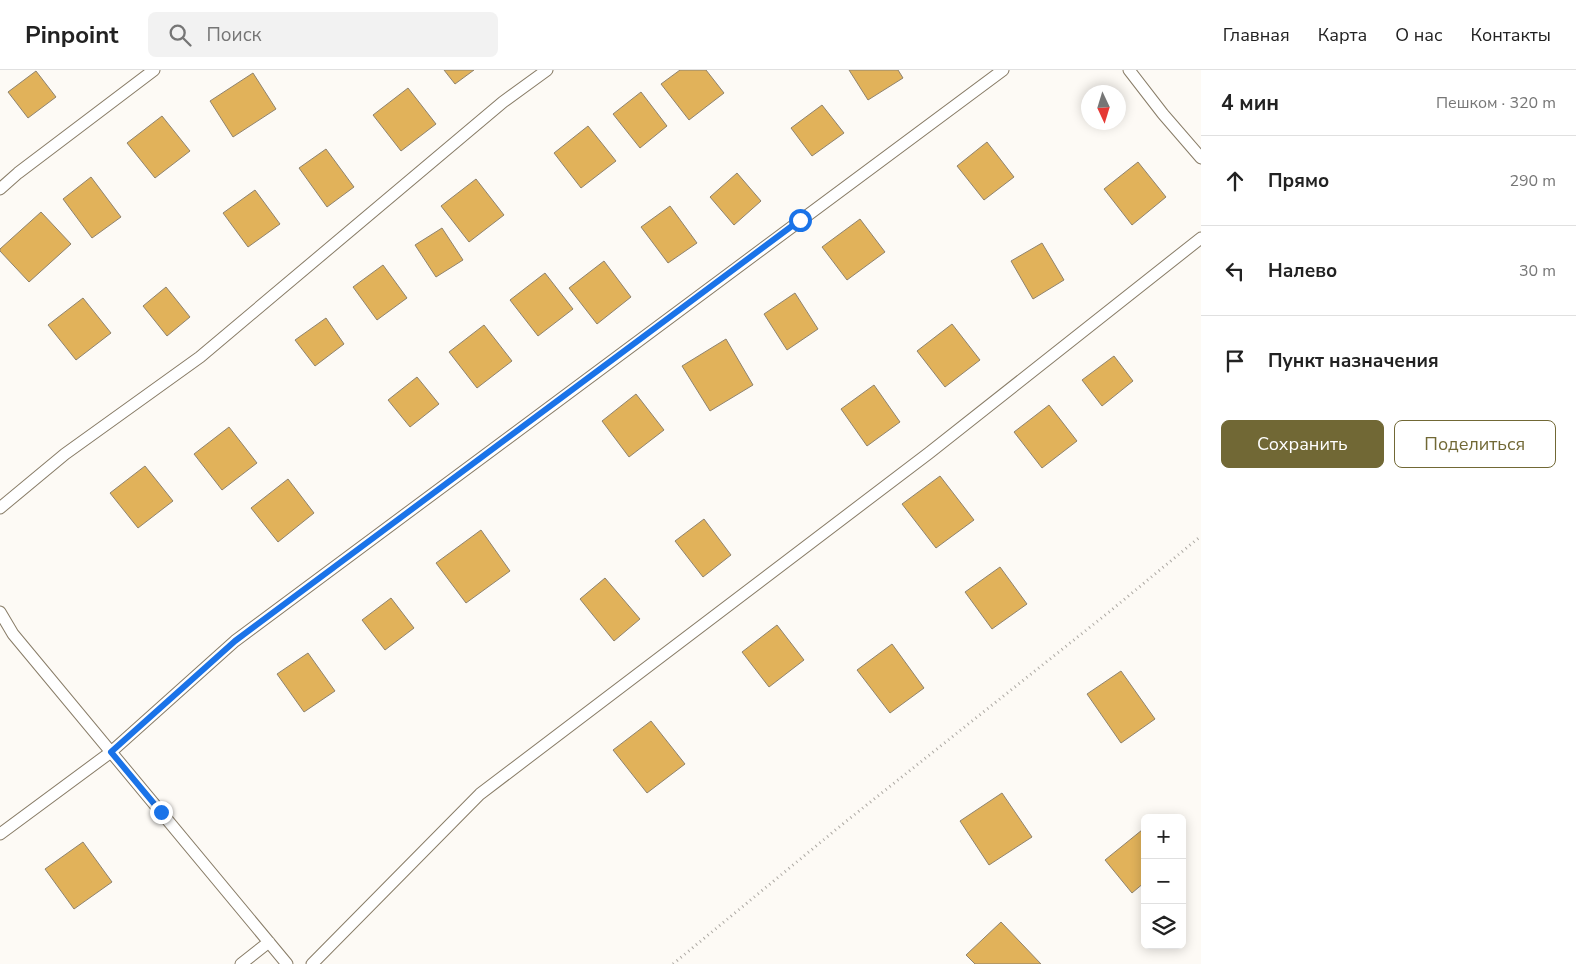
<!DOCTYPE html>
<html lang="ru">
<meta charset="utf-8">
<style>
body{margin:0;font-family:"Nunito Sans",sans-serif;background:#f2f2f2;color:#222}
.controls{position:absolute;right:15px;bottom:15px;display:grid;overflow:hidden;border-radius:8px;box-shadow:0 2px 12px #0003}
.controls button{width:45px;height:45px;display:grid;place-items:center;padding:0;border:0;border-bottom:1px solid #e0e0e0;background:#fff;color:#222;font:25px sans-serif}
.compass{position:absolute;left:1081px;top:15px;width:45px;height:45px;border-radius:50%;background:#fff;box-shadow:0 2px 12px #0003;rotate:176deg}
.stop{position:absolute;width:15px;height:15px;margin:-11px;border:4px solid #1a73e8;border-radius:50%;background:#fff}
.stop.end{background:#1a73e8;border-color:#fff;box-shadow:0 1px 5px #0008}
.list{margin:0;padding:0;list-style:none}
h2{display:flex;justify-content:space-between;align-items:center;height:65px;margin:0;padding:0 20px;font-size:21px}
h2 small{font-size:16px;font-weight:400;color:#767676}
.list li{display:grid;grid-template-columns:32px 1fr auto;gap:15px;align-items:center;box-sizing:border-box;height:90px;padding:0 20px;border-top:1px solid #e0e0e0}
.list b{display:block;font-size:19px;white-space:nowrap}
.list em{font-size:16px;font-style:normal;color:#767676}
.actions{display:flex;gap:10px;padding:15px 20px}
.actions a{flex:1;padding:11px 0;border:1px solid #716835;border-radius:8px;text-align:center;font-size:18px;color:#716835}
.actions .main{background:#716835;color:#fff}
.icon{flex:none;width:28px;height:28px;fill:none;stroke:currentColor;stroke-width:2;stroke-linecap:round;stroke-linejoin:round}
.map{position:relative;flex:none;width:1201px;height:894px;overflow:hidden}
header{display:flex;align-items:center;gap:30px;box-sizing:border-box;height:70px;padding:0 25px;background:#fff;border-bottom:1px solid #e0e0e0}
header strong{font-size:24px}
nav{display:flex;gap:28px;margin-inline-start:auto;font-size:18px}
.search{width:350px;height:45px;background:#f2f2f2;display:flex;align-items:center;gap:12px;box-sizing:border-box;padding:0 18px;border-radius:8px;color:#767676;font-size:19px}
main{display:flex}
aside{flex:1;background:#fff}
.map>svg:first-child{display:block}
.building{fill:#e1b25a;stroke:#8f836e}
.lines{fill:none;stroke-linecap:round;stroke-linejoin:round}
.lane-casing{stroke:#887c67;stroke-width:13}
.path{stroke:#ada9a3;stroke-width:3;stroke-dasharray:1 4;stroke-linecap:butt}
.lane{stroke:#fff;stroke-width:11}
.route{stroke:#1a73e8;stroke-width:6}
</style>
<header>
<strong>Pinpoint</strong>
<div class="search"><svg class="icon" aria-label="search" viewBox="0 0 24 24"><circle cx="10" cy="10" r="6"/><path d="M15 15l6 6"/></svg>Поиск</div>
<nav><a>Главная</a><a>Карта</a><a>О нас</a><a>Контакты</a></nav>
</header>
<main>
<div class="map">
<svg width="1201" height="894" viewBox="0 0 1201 894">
<rect width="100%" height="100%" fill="#fdfaf5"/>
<!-- building -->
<path class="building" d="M 444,0 L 474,0 L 455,14 Z
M 680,0 L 706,0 L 724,23 L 689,50 L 661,14 Z
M 849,0 L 898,0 L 903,8 L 868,30 Z
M 36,1 L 56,27 L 28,48 L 8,22 Z
M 253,3 L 276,39 L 233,67 L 210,31 Z
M 408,18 L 436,54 L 401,81 L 373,45 Z
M 641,22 L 667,56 L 640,78 L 613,44 Z
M 822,35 L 844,63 L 812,86 L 791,58 Z
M 162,46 L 190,81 L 155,108 L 127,73 Z
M 588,56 L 616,91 L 581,118 L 554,83 Z
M 987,72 L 1014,107 L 984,130 L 957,96 Z
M 326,79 L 354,117 L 327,137 L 299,98 Z
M 1138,92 L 1166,127 L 1132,155 L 1104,119 Z
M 737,103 L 761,131 L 734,155 L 710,127 Z
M 91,107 L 121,147 L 92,168 L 63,129 Z
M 476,109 L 504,145 L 469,172 L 441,136 Z
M 255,120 L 280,154 L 248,177 L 223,143 Z
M 670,136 L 697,173 L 668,193 L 641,157 Z
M 41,142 L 71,174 L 29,212 L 0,181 L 0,179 Z
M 860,149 L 885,182 L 847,210 L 822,177 Z
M 442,158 L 463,190 L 436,207 L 415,175 Z
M 1042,173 L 1064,210 L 1033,229 L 1011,191 Z
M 604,191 L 631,227 L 597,254 L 569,218 Z
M 383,195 L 407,228 L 377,250 L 353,217 Z
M 545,203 L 573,239 L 538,266 L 510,230 Z
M 166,217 L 190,247 L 167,266 L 143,236 Z
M 795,223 L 818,259 L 787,280 L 764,244 Z
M 83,228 L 111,263 L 76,290 L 48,255 Z
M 326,248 L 344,274 L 315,296 L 295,270 Z
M 952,254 L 980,290 L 945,317 L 917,281 Z
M 484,255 L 512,291 L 477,318 L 449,282 Z
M 726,269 L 753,315 L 710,341 L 682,296 Z
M 1114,286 L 1133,311 L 1102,336 L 1082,310 Z
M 417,307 L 439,334 L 410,357 L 388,330 Z
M 874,315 L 900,352 L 867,376 L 841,339 Z
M 636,324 L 664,360 L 629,387 L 602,351 Z
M 1049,335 L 1077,371 L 1042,398 L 1014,362 Z
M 229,357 L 257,393 L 222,420 L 194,384 Z
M 145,396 L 173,431 L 138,458 L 110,423 Z
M 940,406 L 974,450 L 936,478 L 902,434 Z
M 288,409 L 314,443 L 278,472 L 251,438 Z
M 704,449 L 731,485 L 703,507 L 675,471 Z
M 481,460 L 510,501 L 466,533 L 436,493 Z
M 1000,497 L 1027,534 L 992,559 L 965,522 Z
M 605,508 L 640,549 L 614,571 L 580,529 Z
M 391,528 L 414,558 L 385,580 L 362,550 Z
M 777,555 L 804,590 L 769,617 L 742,582 Z
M 892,574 L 924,618 L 890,643 L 857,600 Z
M 308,583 L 335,621 L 304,642 L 277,604 Z
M 1121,601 L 1155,649 L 1121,673 L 1087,624 Z
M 651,651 L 685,694 L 647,723 L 613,680 Z
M 1002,723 L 1032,767 L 989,795 L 960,751 Z
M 1142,760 L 1145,764 L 1145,812 L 1132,823 L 1105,790 Z
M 83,772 L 112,812 L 74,839 L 45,799 Z
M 1001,852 L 1041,894 L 975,894 L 966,885 Z"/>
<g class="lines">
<defs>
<path id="lane" d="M 1129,0 L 1163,44 L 1201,88
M 0,119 L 18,103 L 154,0
M 0,438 L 65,384 L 200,287 L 503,32 L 547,0
M 0,542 L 13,564 L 287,894
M 0,764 L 111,682 L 235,571 L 1003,0
M 241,894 L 269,872
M 312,894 L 480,724 L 929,383 L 1201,168"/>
</defs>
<!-- lane casing -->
<use href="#lane" class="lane-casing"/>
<!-- path -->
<path class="path" d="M 673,894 L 844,753 L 1109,542 L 1201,466"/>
<!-- lane -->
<use href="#lane" class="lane"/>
</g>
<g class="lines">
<!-- route -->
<path class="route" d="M 161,742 L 111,682 L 235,571 L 800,150"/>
</g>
</svg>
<div class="controls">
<button>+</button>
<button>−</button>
<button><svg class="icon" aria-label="layers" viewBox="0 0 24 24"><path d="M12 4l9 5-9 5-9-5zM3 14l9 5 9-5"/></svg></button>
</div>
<svg class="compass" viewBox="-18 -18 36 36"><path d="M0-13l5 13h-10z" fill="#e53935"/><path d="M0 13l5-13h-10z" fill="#767676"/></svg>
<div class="stop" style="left:800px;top:150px"></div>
<div class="stop end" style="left:161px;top:742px"></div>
</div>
<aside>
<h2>4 мин<small>Пешком · 320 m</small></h2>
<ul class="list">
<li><svg class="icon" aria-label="ahead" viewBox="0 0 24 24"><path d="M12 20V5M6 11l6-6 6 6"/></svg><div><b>Прямо</b></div><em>290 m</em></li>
<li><svg class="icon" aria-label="left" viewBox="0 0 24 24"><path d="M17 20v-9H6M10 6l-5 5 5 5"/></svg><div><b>Налево</b></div><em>30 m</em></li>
<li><svg class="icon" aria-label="arrive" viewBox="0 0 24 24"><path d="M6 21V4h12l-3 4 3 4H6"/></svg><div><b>Пункт назначения</b></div></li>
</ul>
<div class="actions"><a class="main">Сохранить</a><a>Поделиться</a></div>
</aside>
</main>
